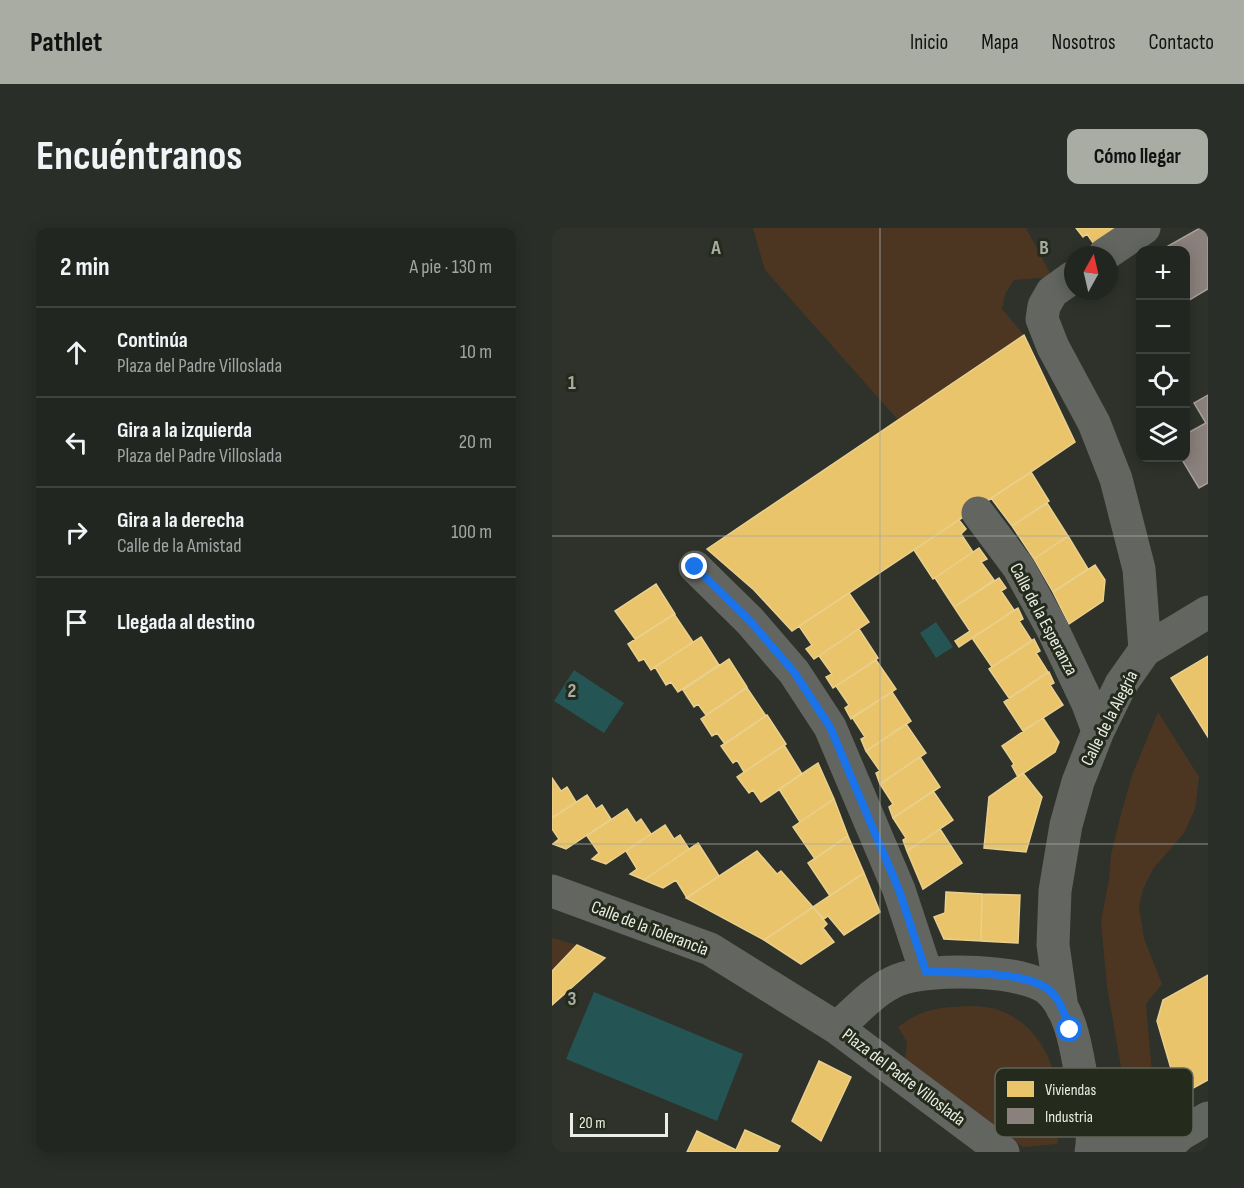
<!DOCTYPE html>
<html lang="es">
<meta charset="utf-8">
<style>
body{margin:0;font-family:"Sofia Sans Condensed",sans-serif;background:#2a2e29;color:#f1f3f6}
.controls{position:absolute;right:18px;top:18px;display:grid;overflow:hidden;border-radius:12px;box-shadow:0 3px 15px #0003}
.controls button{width:54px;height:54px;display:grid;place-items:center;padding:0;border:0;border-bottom:2px solid #3f433e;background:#222620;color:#f1f3f6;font:30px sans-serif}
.compass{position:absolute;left:512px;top:18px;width:54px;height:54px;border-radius:50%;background:#222620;box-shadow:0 3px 15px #0003;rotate:8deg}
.scale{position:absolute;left:18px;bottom:15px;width:98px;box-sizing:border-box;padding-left:6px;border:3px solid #e9ede3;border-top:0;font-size:16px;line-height:21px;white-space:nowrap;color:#e9ede3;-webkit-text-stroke:4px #252b1c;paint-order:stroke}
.stop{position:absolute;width:18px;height:18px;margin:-14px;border:4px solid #1a73e8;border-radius:50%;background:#fff}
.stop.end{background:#1a73e8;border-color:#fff;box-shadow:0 2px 6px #0008}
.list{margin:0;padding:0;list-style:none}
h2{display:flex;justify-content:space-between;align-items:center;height:78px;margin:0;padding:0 24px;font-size:26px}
h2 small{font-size:20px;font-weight:400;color:#a2a5a5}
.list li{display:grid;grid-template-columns:39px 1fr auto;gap:18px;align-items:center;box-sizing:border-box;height:90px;padding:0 24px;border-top:2px solid #3f433e}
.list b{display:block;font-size:22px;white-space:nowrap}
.list p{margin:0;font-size:20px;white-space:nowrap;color:#a2a5a5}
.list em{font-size:20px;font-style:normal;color:#a2a5a5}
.icon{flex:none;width:33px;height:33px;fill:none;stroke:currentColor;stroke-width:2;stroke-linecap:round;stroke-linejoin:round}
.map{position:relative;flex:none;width:656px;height:924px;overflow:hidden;border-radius:12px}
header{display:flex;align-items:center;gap:36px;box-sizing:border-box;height:84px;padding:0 30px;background:#a8aca2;color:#111}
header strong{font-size:28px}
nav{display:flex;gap:33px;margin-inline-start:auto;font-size:21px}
.intro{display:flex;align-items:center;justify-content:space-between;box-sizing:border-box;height:144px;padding:0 36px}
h1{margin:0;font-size:42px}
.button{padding:15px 27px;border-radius:12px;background:#a8aca2;color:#111;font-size:21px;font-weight:700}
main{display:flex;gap:36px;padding:0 36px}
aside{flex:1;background:#222620;border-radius:12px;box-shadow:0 3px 15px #0003}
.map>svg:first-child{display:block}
.green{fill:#4d3621}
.water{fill:#245454}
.homes{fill:#e9c46a;stroke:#e9d08e;stroke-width:1.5}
.industry{fill:#8a817c;stroke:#a6a19b;stroke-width:1.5}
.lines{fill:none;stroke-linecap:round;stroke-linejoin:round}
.minor{stroke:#636560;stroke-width:33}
.route{stroke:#1a73e8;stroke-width:8}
.grid{fill:none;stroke:#a8aca2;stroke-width:1.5;stroke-opacity:0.55}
.labels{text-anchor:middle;stroke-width:6;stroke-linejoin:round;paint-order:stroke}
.street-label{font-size:18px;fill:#e9ede3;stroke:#252b1c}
.key{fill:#252b1c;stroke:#606558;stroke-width:1.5}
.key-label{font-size:16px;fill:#e9ede3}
.grid-label{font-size:20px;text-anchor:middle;font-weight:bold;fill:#a8aca2;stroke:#252b1c;stroke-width:6;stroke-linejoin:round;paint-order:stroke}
</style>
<header>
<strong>Pathlet</strong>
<nav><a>Inicio</a><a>Mapa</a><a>Nosotros</a><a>Contacto</a></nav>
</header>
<div class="intro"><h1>Encuéntranos</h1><a class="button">Cómo llegar</a></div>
<main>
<aside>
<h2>2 min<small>A pie · 130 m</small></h2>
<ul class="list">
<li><svg class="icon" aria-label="ahead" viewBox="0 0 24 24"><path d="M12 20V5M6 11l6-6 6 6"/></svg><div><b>Continúa</b><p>Plaza del Padre Villoslada</p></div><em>10 m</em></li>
<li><svg class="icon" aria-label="left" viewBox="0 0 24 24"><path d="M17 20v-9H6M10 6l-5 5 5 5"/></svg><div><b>Gira a la izquierda</b><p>Plaza del Padre Villoslada</p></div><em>20 m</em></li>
<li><svg class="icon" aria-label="right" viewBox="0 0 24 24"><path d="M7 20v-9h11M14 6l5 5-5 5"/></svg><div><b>Gira a la derecha</b><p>Calle de la Amistad</p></div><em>100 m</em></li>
<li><svg class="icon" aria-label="arrive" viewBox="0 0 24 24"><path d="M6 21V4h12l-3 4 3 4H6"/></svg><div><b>Llegada al destino</b></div></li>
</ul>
</aside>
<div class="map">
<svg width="656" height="924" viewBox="0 0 656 924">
<rect width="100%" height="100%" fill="#2e322a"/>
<!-- green -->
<path class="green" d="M 201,0 L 474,0 L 500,49 L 462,52 L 453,66 L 450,81 L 472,107 L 346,192 L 213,42 Z
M 606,484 L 647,549 L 643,581 L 632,605 L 601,641 L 591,661 L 587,678 L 592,711 L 610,756 L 594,776 L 603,878 L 598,881 L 585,879 L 578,869 L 569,839 L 555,758 L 549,694 L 557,651 L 559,627 L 569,586 L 581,545 Z
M 0,710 L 25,717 L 2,741 L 0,740 Z
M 422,778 C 431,779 441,779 449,783 C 500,802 516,869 505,916 L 471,919 L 365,845 L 353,830 L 355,814 L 346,799 C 373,779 390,779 422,778 Z"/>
<!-- water -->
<path class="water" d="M 384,394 L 401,419 L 384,430 L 368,405 Z
M 22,442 L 72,475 L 52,505 L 2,473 Z
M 42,764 L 191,826 L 165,893 L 14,831 Z"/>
<!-- homes -->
<path class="homes" d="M 524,0 L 571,0 L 544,19 L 535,6 L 531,9 Z
M 472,107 L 523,214 L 479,244 L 240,403 L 202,362 L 155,321 Z
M 479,244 L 497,273 L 460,298 L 439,270 Z
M 495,275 L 516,308 L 482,331 L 460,298 Z
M 407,292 L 414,301 L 409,306 L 421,324 L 381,351 L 362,322 Z
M 516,308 L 536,341 L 501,364 L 482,331 Z
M 427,320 L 435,331 L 429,334 L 442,352 L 402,379 L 383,350 Z
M 543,337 L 553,352 L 551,373 L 517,396 L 501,364 Z
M 447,350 L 454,360 L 449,363 L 462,382 L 407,419 L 403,413 L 418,403 L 402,379 Z
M 104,356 L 123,386 L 83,411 L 63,383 Z
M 297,365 L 317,394 L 262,431 L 254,421 L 260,417 L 247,398 Z
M 466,380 L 471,391 L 467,393 L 480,413 L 440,439 L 420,410 Z
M 122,386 L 141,414 L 99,442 L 92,431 L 87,433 L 76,416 Z
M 307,401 L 326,430 L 281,460 L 274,449 L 280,446 L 267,428 Z
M 149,409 L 167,437 L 126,464 L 119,454 L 114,457 L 103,439 Z
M 482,411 L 488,423 L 484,425 L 496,444 L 457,470 L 437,441 Z
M 656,428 L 656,509 L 619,450 Z
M 177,431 L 195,459 L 154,487 L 146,476 L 142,479 L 131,462 Z
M 324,432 L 344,461 L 299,491 L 293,480 L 297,477 L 284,458 Z
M 497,444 L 502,455 L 498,457 L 511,477 L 471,503 L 452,474 Z
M 195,460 L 214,488 L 173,516 L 165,505 L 160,508 L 149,491 Z
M 340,464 L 359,493 L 314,523 L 309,511 L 313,509 L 300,489 Z
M 215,487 L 234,516 L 192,544 L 185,532 L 181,535 L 169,518 Z
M 491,490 L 507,514 L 503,524 L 466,549 L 460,538 L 462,536 L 450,518 Z
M 354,496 L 374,525 L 328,556 L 324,545 L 328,543 L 314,523 Z
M 232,517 L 250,546 L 209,574 L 201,562 L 197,565 L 185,549 Z
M 368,529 L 388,559 L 341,590 L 337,579 L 341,576 L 328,556 Z
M 266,535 L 282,571 L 248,594 L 227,561 Z
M 471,545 L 490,569 L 474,624 L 432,620 L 437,569 Z
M 0,550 L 9,563 L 15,559 L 24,574 L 0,590 Z
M 381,563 L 401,592 L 355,623 L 351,612 L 354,610 L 341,590 Z
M 35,567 L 44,581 L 50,577 L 59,591 L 14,621 L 1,616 L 7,611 L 0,601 L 0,590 Z
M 282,571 L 296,608 L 263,631 L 241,599 Z
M 75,581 L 84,595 L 89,591 L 99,606 L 54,636 L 40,631 L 47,625 L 35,608 Z
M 113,597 L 122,611 L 128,607 L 137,621 L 92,652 L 78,646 L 85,641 L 74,623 Z
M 388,601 L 410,635 L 371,661 L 355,623 Z
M 296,608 L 312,645 L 278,668 L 256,635 Z
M 146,615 L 167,648 L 135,670 L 124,652 L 111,660 L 92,652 Z
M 205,623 L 225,646 L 229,643 L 261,679 L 212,712 L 134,670 Z
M 312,645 L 328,684 L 292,707 L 276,688 L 272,691 L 261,679 Z
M 394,664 L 430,666 L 429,713 L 392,711 L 382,689 L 393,685 Z
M 430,666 L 468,667 L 466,715 L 429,713 Z
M 261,679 L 275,696 L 271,700 L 282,714 L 249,736 L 212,712 Z
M 25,717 L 53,730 L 0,777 L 0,743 Z
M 656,747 L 656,852 L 627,868 L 605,793 L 611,772 Z
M 267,833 L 299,849 L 269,913 L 240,893 Z
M 193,902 L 228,918 L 225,924 L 135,924 L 145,903 L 184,922 Z"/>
<!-- industry -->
<path class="industry" d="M 648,0 L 656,0 L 656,61 L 634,74 L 634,22 L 609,22 Z
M 656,167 L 656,255 L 647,260 L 629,230 L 634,230 L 634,206 L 654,195 L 642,175 Z"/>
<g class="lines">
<!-- minor -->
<path class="minor" d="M 552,27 L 592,0
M 426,285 L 467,340 L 501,402 L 536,476 L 546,503
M 143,339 L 198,393 L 242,444 L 278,499 L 347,662 L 374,744
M 593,422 L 656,384
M 0,663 L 158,721 L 285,800 L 451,924
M 510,780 L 501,717 L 503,663 L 514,597 L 526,554 L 546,503 L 569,456 L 593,422 L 587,341 L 564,251 L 542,195 L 501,119 L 490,91 L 492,78 L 500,64 L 521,49
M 285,800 C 303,784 323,761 346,752 C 376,740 474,740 498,763 C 519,783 524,820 529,847 C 535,873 544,897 539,924
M 540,892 C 572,924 588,918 629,906
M 614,920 L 629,906 L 656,890"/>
</g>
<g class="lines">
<!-- route -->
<path class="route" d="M 143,339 L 198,393 L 242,444 L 278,499 L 347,662 L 374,744 C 403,744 474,743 497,762 C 509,772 513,788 518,802"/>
</g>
<!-- grid -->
<path class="grid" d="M 328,0 L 328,924M 0,308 L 656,308M 0,616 L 656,616"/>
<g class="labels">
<!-- street labels -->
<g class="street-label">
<text transform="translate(492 391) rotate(62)" y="6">Calle de la Esperanza</text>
<text transform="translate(557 490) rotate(-63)" y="6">Calle de la Alegría</text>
<text transform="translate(98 700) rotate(21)" y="6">Calle de la Tolerancia</text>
<text transform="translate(352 849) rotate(37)" y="6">Plaza del Padre Villoslada</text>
</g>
</g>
<!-- legend -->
<rect x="443" y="840" width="198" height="69" rx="9" class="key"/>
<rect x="455" y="853" width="27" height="16" fill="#e9c46a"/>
<rect x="455" y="880" width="27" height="16" fill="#8a817c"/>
<g class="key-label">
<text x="493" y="867">Viviendas</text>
<text x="493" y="894">Industria</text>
</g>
<g class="grid-label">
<text x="164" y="26">A</text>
<text x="492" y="26">B</text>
<text x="20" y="161">1</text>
<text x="20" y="469">2</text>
<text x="20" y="777">3</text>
</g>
</svg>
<div class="controls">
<button>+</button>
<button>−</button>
<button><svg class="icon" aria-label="locate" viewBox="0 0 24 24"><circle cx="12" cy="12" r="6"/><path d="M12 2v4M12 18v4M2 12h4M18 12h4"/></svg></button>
<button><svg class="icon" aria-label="layers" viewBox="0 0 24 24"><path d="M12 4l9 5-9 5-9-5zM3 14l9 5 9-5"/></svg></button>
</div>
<svg class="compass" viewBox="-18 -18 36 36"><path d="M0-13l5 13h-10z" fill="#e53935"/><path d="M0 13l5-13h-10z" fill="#a2a5a5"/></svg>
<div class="scale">20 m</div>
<div class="stop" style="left:518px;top:802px"></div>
<div class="stop end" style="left:143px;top:339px"></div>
</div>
</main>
